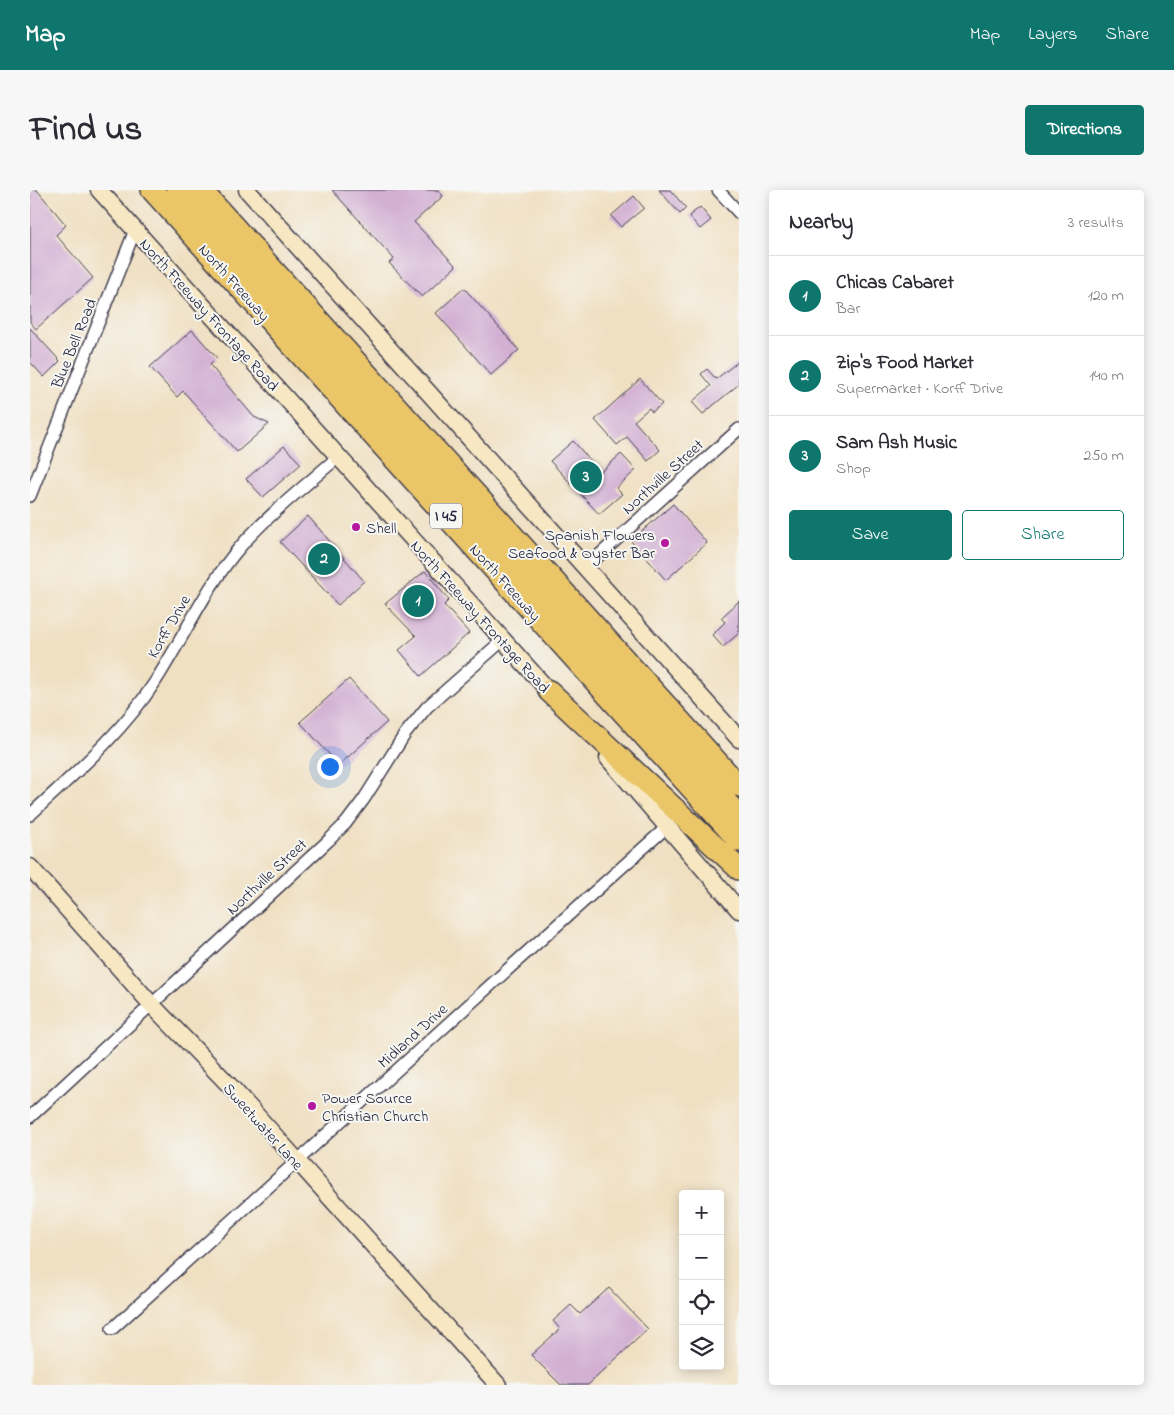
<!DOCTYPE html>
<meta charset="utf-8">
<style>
body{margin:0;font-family:"Indie Flower",sans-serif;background:#f7f7f7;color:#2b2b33}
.controls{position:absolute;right:15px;bottom:15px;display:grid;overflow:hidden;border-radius:5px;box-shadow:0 2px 12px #0003}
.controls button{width:45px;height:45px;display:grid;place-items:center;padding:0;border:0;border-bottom:1px solid #e1e1e2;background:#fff;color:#2b2b33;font:25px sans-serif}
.you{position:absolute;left:299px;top:576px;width:18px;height:18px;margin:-12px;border:4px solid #fff;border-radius:50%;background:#1a73e8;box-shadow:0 0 0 8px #1a73e833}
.badge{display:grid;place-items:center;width:32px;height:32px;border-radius:50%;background:#0f766e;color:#fff;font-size:16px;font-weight:700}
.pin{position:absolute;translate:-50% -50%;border:2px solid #fff;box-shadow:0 1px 5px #0006}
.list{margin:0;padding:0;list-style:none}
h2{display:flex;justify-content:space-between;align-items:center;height:65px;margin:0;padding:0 20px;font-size:21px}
h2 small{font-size:16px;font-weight:400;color:#7c7c81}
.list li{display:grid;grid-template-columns:32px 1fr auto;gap:15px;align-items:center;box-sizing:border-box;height:80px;padding:0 20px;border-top:1px solid #e1e1e2}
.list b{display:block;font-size:19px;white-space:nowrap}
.list p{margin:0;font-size:16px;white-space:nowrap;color:#7c7c81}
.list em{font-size:16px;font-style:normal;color:#7c7c81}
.actions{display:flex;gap:10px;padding:15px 20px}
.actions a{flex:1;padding:11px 0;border:1px solid #0f766e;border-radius:5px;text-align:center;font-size:18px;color:#0f766e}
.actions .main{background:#0f766e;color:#fff}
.icon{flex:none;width:28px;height:28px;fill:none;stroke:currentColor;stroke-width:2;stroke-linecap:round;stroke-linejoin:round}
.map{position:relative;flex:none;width:709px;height:1195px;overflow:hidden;border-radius:5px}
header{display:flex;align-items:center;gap:30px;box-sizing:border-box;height:70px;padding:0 25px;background:#0f766e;color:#fff}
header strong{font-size:24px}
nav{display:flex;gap:28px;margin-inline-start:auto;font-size:18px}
.intro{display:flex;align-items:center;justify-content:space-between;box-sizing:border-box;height:120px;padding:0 30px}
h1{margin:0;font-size:35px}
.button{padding:12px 22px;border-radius:5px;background:#0f766e;color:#fff;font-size:18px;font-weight:700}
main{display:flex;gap:30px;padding:0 30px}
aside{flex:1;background:#fff;border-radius:5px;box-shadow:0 2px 12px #0003}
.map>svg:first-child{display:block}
.building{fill:#d2afd3}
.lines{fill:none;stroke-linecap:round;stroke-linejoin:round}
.street-casing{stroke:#413e4f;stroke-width:14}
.secondary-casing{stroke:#413e4f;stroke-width:19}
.highway-casing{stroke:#413e4f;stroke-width:24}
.street{stroke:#fff;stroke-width:11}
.secondary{stroke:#f7e8c3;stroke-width:16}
.highway{stroke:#ebc669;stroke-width:21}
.poi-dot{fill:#b5179e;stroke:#f6f6f2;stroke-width:2}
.labels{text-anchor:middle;stroke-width:4;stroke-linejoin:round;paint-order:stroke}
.shield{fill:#f6f6f2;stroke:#626272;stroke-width:1}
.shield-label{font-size:15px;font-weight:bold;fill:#22223b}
.street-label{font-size:16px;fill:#22223b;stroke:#f6f6f2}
.poi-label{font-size:16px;fill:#22223b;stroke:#f6f6f2;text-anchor:start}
</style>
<header>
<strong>Map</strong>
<nav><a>Map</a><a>Layers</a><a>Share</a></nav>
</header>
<div class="intro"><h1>Find us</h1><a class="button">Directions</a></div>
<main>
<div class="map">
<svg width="709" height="1195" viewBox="0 0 709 1195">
<rect width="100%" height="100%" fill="#f6f6f2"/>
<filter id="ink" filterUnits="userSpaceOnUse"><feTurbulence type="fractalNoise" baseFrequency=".02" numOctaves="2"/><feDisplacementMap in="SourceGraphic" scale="10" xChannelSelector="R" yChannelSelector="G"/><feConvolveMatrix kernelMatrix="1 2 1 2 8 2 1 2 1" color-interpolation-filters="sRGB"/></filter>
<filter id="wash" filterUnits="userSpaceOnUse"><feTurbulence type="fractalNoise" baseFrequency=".0096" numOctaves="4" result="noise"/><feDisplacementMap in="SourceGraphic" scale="20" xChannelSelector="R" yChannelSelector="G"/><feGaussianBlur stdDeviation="1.12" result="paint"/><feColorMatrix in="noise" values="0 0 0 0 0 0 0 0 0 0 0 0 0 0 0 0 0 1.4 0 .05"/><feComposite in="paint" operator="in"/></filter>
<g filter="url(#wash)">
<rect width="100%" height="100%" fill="#f0e0c2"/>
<g id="blocks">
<!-- building -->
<path class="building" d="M 0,0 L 7,0 L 36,35 L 26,45 L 63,88 L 6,139 L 0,132 Z
M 302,0 L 408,0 L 413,6 L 384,32 L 426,76 L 392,107 L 359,73 L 364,69 Z
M 629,0 L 640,0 L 656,18 L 650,24 Z
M 604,6 L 614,18 L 591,37 L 581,26 Z
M 670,17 L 681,30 L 670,39 L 659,26 Z
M 434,98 L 489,160 L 461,185 L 406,123 Z
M 0,138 L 30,171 L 14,187 L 0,172 Z
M 162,140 L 187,168 L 180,175 L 224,227 L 239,234 L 207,262 L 153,201 L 147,207 L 120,177 Z
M 709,171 L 709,194 L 673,224 L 662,212 L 681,196 L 671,184 L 677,179 L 686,189 Z
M 610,189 L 632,214 L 622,222 L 619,218 L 604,231 L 630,260 L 618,271 L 597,247 L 587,255 L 565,230 Z
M 543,251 L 571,282 L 591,264 L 606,280 L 586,298 L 592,304 L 569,324 L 520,271 Z
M 254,256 L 271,274 L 233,307 L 216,289 Z
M 643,314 L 677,353 L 636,390 L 601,351 Z
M 278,326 L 334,391 L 308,415 L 250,352 Z
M 395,381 L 419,410 L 414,415 L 439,443 L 391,486 L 369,460 L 386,446 L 355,414 Z
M 709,411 L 709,443 L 693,457 L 682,445 L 695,432 L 691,428 Z
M 319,489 L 357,532 L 309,575 L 270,532 Z
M 579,1098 L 618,1139 L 558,1195 L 531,1195 L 501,1165 L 530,1139 L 523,1131 L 541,1115 L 550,1124 Z"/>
</g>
</g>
<g filter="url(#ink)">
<use href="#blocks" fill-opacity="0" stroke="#413e4f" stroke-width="1"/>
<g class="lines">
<defs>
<path id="street" d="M 688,0 L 709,23
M 0,306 L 105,40
M 555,378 L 709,239
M 0,625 C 45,583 91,544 125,492 C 154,447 175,398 210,357 C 239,324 275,296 308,267
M 0,927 L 298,651 L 316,633 L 334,609 L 375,544 L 397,517 L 473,450
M 82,1139 L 486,772 L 638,636"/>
<path id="secondary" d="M 69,0 L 527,510
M 217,0 L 709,549
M 578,568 L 709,720
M 0,677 L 121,814 L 202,898 L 468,1195"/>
<path id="highway" d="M 122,0 L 709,651
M 147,0 L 709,626
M 171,0 L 709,596
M 519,501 L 709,679"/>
</defs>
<!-- street casing -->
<use href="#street" class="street-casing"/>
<!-- secondary casing -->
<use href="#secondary" class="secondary-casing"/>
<!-- highway casing -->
<use href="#highway" class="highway-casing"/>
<!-- street -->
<use href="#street" class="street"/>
<!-- secondary -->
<use href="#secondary" class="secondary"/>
<!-- highway -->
<use href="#highway" class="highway"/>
</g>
</g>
<!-- markers -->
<g class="poi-dot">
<circle cx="326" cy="337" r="5"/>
<circle cx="635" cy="353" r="5"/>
<circle cx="282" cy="916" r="5"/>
</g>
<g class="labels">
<!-- shield labels -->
<rect class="shield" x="400" y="313.5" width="32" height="25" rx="4"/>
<g class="shield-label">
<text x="416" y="331">I 45</text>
</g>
<!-- street labels -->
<g class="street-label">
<text transform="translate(205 92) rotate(48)" y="6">North Freeway</text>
<text transform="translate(180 124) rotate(48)" y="6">North Freeway Frontage Road</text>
<text transform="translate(43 153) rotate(-68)" y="6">Blue Bell Road</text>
<text transform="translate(632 286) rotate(-42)" y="6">Northville Street</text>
<text transform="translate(476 392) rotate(48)" y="6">North Freeway</text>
<text transform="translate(451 426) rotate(48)" y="6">North Freeway Frontage Road</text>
<text transform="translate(138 436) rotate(-60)" y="6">Korff Drive</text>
<text transform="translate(236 686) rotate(-43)" y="6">Northville Street</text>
<text transform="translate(382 845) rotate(-42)" y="6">Midland Drive</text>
<text transform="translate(234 936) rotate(48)" y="6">Sweetwater Lane</text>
</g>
<!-- poi labels -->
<g class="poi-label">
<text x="336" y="343">Shell</text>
<text x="625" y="350" text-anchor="end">Spanish Flowers<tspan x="625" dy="18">Seafood &amp; Oyster Bar</tspan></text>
<text x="292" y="913">Power Source<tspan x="292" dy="18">Christian Church</tspan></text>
</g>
</g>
</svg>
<div class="controls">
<button>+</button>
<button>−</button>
<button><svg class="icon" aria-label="locate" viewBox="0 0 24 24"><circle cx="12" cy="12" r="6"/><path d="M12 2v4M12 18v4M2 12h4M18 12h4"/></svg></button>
<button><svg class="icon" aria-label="layers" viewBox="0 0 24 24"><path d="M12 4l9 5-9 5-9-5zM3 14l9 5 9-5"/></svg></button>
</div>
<div class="you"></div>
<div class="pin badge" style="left:388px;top:411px">1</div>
<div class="pin badge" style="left:294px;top:369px">2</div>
<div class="pin badge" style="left:556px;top:287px">3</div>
</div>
<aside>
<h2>Nearby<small>3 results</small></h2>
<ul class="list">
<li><span class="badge">1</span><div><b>Chicas Cabaret</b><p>Bar</p></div><em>120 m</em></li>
<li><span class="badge">2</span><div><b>Zip's Food Market</b><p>Supermarket · Korff Drive</p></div><em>140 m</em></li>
<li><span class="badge">3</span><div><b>Sam Ash Music</b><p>Shop</p></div><em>250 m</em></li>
</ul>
<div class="actions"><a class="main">Save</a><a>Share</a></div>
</aside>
</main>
